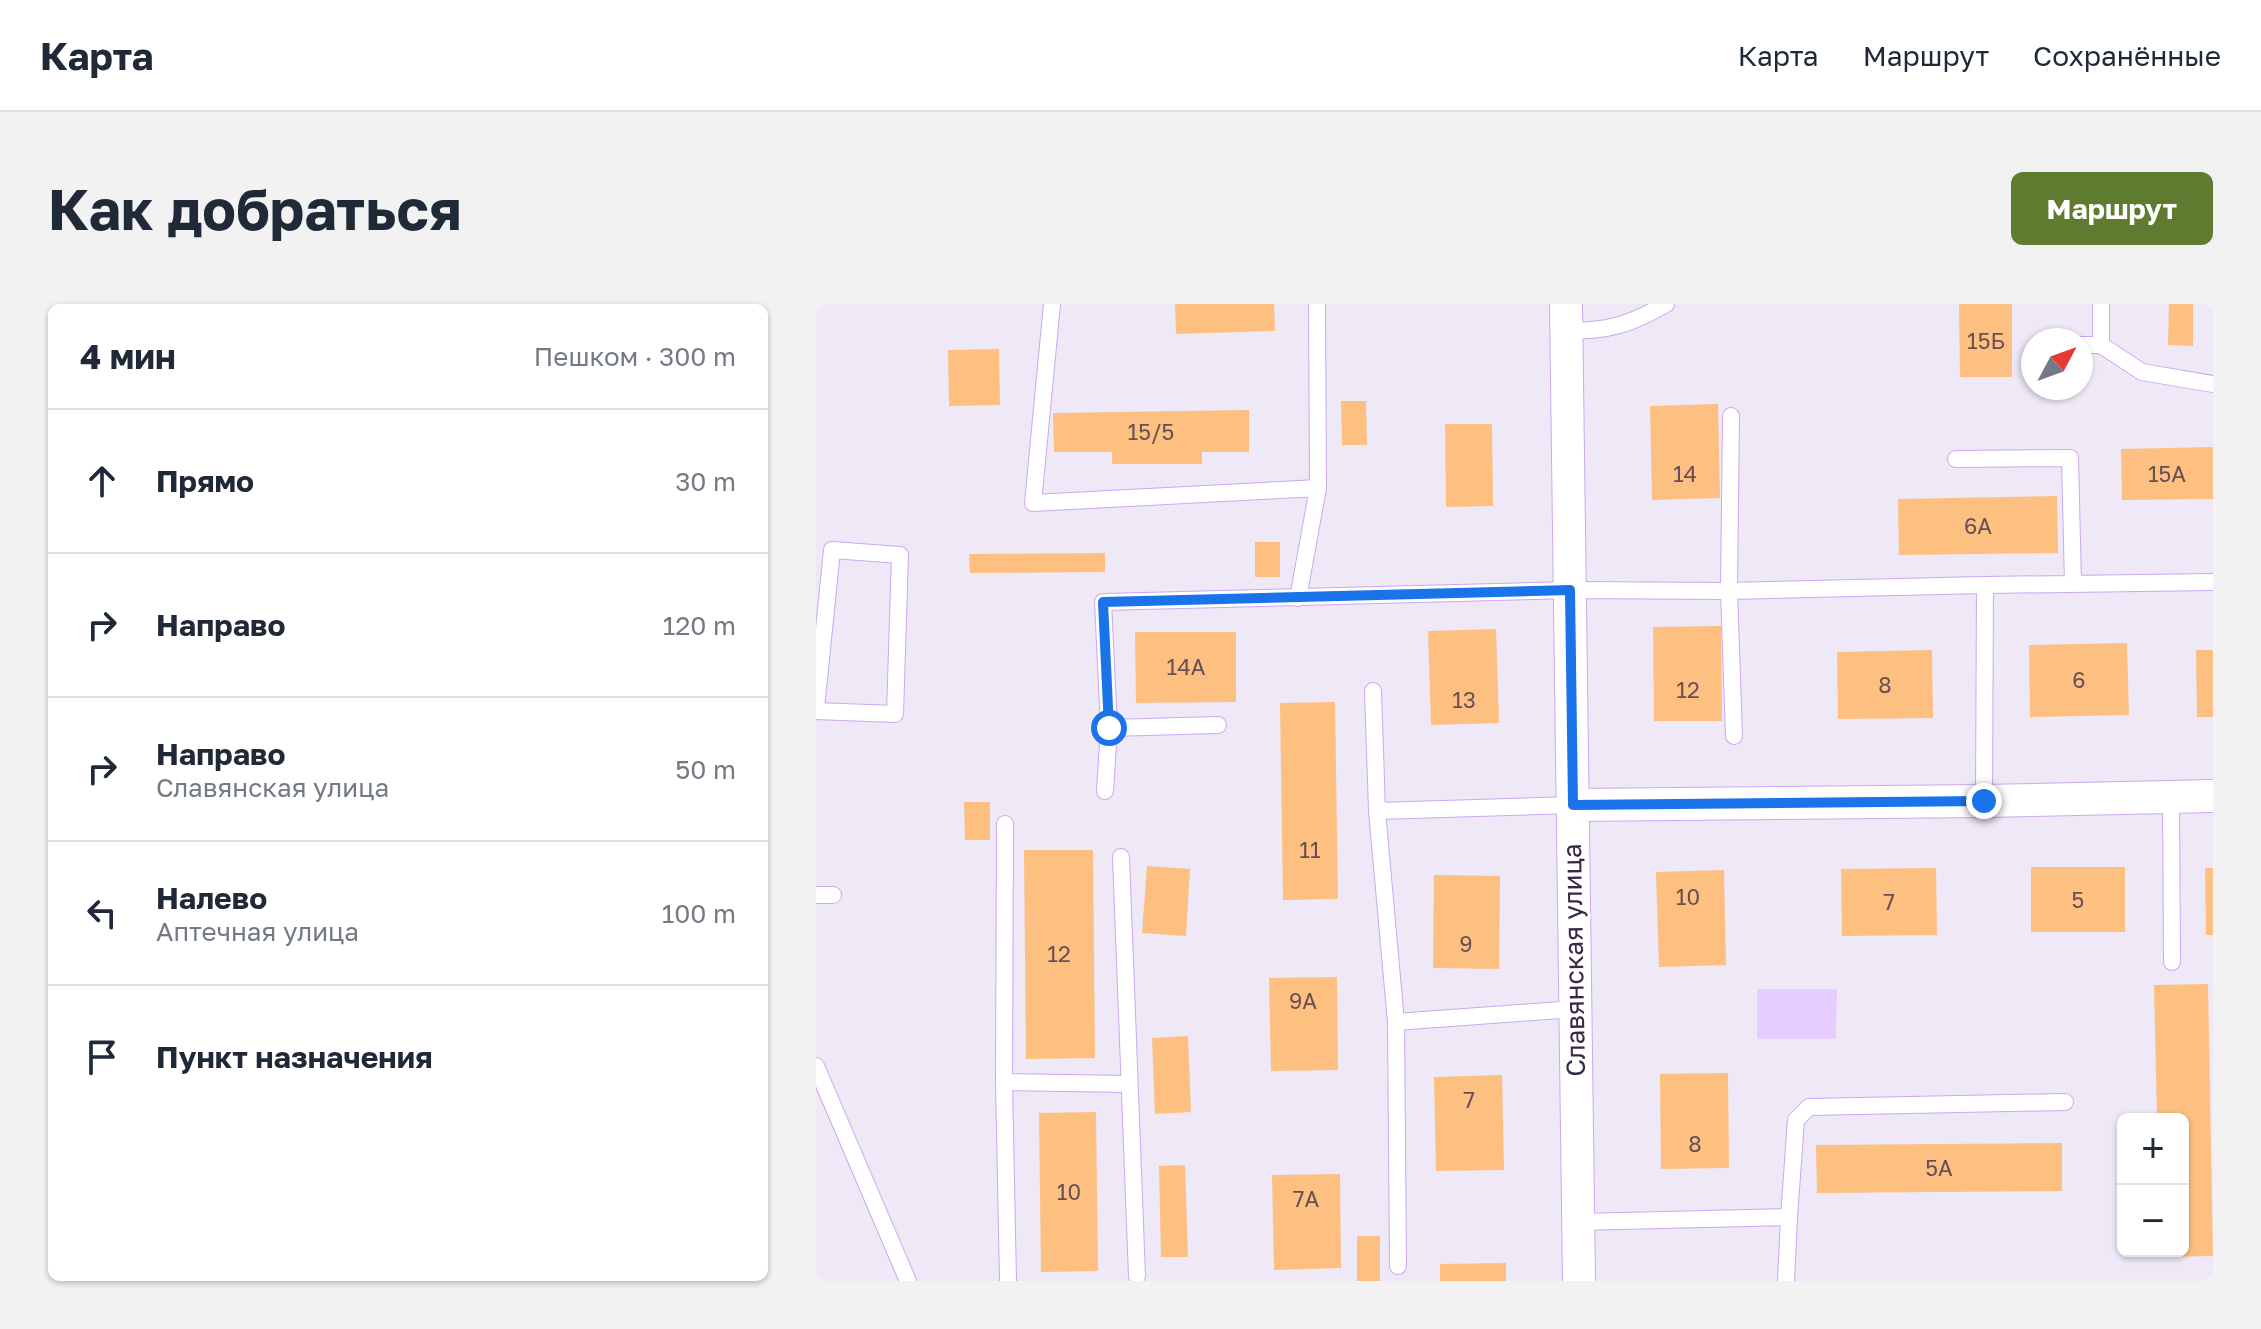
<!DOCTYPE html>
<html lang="ru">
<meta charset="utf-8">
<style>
body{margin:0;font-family:"Golos Text",sans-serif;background:#f2f2f3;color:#1f2937}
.controls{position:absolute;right:24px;bottom:24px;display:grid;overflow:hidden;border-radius:12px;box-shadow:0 2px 6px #0004}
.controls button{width:72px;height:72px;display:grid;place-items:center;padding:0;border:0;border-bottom:2px solid #e0e1e3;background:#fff;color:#1f2937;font:40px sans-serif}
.compass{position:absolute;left:1205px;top:24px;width:72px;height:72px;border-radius:50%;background:#fff;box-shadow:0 2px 6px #0004;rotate:49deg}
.stop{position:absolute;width:24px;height:24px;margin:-18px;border:6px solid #1a73e8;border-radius:50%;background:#fff}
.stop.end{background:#1a73e8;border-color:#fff;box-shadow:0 2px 8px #0008}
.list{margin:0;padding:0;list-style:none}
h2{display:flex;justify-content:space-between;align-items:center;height:104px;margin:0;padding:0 32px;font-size:34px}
h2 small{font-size:26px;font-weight:400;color:#747a83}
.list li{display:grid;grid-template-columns:52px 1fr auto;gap:24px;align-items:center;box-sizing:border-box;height:144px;padding:0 32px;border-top:2px solid #e0e1e3}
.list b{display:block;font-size:30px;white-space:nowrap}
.list p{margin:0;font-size:26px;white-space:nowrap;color:#747a83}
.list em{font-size:26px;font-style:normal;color:#747a83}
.icon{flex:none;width:44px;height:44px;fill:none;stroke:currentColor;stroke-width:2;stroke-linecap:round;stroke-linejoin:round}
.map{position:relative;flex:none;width:1397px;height:977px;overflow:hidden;border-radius:12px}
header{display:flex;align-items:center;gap:48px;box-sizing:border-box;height:112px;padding:0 40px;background:#fff;border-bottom:2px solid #e0e1e3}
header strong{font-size:38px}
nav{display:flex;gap:44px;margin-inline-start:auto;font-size:28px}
.intro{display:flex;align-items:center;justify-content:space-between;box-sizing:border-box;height:192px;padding:0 48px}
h1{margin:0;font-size:56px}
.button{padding:20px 36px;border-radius:12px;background:#5f7b2f;color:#fff;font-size:28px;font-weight:700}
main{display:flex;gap:48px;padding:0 48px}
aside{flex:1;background:#fff;border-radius:12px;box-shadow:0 2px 6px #0004}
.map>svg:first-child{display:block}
.green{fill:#e6ceff}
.building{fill:#fdc081}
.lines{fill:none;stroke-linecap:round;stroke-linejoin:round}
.service-casing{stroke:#cca8f0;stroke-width:18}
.minor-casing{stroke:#cca8f0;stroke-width:34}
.service{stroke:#fff;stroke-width:16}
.minor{stroke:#fff;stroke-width:32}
.route{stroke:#1a73e8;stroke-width:10}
.labels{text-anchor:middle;stroke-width:6;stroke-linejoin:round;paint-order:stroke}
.number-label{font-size:22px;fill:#684f55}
.street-label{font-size:26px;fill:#372946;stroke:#fff}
</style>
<header>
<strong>Карта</strong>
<nav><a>Карта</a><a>Маршрут</a><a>Сохранённые</a></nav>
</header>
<div class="intro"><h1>Как добраться</h1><a class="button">Маршрут</a></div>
<main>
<aside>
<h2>4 мин<small>Пешком · 300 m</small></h2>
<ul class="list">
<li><svg class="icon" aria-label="ahead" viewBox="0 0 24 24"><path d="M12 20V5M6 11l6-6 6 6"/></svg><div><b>Прямо</b></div><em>30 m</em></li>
<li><svg class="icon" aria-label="right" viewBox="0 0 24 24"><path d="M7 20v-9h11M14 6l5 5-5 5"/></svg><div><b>Направо</b></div><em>120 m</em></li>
<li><svg class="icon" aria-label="right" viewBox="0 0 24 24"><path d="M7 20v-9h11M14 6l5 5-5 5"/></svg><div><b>Направо</b><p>Славянская улица</p></div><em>50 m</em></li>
<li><svg class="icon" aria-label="left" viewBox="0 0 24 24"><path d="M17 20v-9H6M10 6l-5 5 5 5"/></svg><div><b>Налево</b><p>Аптечная улица</p></div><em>100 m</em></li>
<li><svg class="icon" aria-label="arrive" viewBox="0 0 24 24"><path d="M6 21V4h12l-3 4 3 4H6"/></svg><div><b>Пункт назначения</b></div></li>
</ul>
</aside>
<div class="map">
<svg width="1397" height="977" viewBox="0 0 1397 977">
<rect width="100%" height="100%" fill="#eee8f7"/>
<!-- green -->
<path class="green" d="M 941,685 L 1021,685 L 1020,735 L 941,735 Z"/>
<!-- building -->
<path class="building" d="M 359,0 L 458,0 L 459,27 L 360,30 Z
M 1143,0 L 1196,0 L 1196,73 L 1144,73 Z
M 1353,0 L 1377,0 L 1377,42 L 1352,41 Z
M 183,45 L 184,101 L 133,102 L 132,46 Z
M 525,97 L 550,97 L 551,141 L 526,141 Z
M 902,100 L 904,194 L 836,196 L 834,102 Z
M 433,106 L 433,148 L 386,148 L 386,160 L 296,160 L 296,148 L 238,148 L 237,109 Z
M 629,120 L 676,120 L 677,202 L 630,203 Z
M 1397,143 L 1397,195 L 1306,196 L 1305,145 Z
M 1241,192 L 1242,249 L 1083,251 L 1082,195 Z
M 439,238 L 464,238 L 464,273 L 439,273 Z
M 289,249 L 289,268 L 154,269 L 153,250 Z
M 905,322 L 906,417 L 838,417 L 837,323 Z
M 680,325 L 683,419 L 615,421 L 612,327 Z
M 319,328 L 420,328 L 420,398 L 320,399 Z
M 1311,339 L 1313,411 L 1214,413 L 1213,341 Z
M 1116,346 L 1117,414 L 1022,415 L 1021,348 Z
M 1380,346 L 1397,346 L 1397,413 L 1381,413 Z
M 519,398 L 522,595 L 467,596 L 464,399 Z
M 148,498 L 174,498 L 174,536 L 149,536 Z
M 208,546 L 277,546 L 279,754 L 210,755 Z
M 331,562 L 374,565 L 370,632 L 326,629 Z
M 1215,563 L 1309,563 L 1309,628 L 1215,628 Z
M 1120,564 L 1121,631 L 1026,632 L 1025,565 Z
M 1389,564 L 1397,564 L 1397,631 L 1390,631 Z
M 908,566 L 910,661 L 843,663 L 840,568 Z
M 618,571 L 684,572 L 683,665 L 617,664 Z
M 521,673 L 522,766 L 455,767 L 453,674 Z
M 1392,680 L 1397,952 L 1344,953 L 1344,947 L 1367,947 L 1367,815 L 1341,815 L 1338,681 Z
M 372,732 L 375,808 L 339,810 L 336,734 Z
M 912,769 L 913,864 L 845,865 L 844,770 Z
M 686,771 L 688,866 L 620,867 L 618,773 Z
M 280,808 L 282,967 L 225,968 L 223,809 Z
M 1246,839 L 1246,887 L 1001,889 L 1000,841 Z
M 369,861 L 372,953 L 345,953 L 343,862 Z
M 524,870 L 525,964 L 458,966 L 456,871 Z
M 541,932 L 564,932 L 564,977 L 541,977 Z
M 690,959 L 690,977 L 624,977 L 624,960 Z"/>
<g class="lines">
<defs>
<path id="service" d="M 236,0 L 217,199 L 502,184
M 1285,0 L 1285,41 L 1326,68 L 1397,80
M 750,27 C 793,27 813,21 850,0
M 1265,41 L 1285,41
M 915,112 L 913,287 L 918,432
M 1140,155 L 1254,154 L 1257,280
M 482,294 L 502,184 L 501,0
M 557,387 L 561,507 L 580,718 L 582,962
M 0,404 L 16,246 L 84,251 L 79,410 L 0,407
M 293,424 L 402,421
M 289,487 L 293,424 L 287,298 L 754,286 L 913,287 L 1169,281
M 1355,493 L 1356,658
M 1168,497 L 1169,281 L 1397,278
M 561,507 L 757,501
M 189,520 L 188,778 L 192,977
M 305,553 L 321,972
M 0,591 L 17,591
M 580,718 L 758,705
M 0,762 L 92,977
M 188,778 L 313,780
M 762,918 L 973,913 L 980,816 L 993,803 L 1249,798
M 970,977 L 973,913"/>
<path id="minor" d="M 750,0 L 763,977
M 757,501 L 1168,497 L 1397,492"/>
</defs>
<!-- service casing -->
<use href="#service" class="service-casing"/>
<!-- minor casing -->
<use href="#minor" class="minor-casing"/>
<!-- service -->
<use href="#service" class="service"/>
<!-- minor -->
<use href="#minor" class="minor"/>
</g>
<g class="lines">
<!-- route -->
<path class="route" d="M 293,424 L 287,298 L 754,286 L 757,501 L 1168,497"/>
</g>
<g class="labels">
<!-- number labels -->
<g class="number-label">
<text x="1170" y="45">15Б</text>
<text x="335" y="136">15/5</text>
<text x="869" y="178">14</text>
<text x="1351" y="178">15А</text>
<text x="1162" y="230">6А</text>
<text x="370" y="371">14А</text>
<text x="1263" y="384">6</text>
<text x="1069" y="389">8</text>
<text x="872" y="394">12</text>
<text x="648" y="404">13</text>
<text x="494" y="554">11</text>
<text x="872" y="601">10</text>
<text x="1262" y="604">5</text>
<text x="1073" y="606">7</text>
<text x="650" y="648">9</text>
<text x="243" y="658">12</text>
<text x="487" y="705">9А</text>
<text x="653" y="804">7</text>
<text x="879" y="848">8</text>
<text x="1123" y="872">5А</text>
<text x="253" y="896">10</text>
<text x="490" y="903">7А</text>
</g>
<!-- street labels -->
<g class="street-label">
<text transform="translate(758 656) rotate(-91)" y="9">Славянская улица</text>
</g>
</g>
</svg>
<div class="controls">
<button>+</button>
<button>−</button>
</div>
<svg class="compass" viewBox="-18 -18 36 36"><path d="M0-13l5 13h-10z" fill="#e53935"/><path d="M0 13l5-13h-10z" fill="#747a83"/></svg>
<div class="stop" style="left:293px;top:424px"></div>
<div class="stop end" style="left:1168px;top:497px"></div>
</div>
</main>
